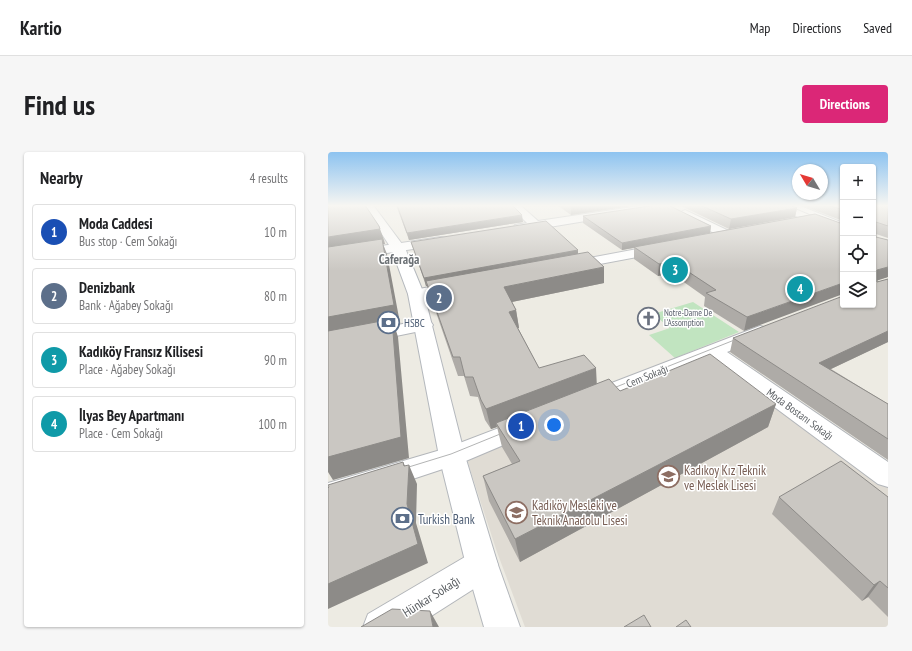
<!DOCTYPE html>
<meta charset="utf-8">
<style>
body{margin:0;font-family:"PT Sans Narrow",sans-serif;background:#f6f6f6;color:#202124}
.controls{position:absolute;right:12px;top:12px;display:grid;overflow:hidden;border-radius:4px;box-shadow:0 1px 3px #0004}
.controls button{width:36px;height:36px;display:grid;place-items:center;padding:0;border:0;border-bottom:1px solid #e0e0e0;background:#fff;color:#202124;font:20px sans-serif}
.compass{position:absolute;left:464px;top:12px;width:36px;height:36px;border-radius:50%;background:#fff;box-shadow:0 1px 3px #0004;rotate:308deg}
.you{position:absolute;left:226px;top:273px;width:14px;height:14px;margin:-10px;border:3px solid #fff;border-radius:50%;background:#1a73e8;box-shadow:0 0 0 6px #1a73e833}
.badge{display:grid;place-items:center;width:26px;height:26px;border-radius:50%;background:#db2777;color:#fff;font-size:13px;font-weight:700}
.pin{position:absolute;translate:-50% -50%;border:2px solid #fff;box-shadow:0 1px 4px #0006}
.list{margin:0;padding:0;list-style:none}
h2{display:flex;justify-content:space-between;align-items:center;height:52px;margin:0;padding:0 16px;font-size:17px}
h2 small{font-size:13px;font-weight:400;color:#757577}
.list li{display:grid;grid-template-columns:26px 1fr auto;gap:12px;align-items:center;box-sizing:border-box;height:56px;margin:0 8px 8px;padding:0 8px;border:1px solid #e0e0e0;border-radius:4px}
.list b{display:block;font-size:15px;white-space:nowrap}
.list p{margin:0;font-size:13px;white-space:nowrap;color:#757577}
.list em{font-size:13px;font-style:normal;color:#757577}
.icon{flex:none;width:22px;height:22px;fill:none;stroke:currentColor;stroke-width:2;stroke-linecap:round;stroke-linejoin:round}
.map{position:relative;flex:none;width:560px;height:475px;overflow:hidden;border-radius:4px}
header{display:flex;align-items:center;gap:24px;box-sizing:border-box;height:56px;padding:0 20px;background:#fff;border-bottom:1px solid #e0e0e0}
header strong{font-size:19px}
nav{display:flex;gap:22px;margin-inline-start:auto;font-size:14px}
.intro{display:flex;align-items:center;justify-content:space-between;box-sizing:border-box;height:96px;padding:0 24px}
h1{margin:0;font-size:28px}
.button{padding:10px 18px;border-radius:4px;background:#db2777;color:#fff;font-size:14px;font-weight:700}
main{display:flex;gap:24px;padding:0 24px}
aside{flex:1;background:#fff;border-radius:4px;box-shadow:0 1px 3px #0004}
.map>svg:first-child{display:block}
.education{fill:#e0dcd4}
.green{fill:#c1e4c0}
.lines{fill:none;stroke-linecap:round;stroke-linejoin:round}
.street-casing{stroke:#b3b6ba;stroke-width:2}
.secondary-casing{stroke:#b4b8bd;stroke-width:2}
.street{fill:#fff;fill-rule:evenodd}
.secondary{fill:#fff;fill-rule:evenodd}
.tram{stroke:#b3b4b4;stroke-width:1}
.wall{fill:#aeaba7}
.shaded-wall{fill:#8d8b88}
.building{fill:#cac7c2;stroke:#8d8b88}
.labels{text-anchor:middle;stroke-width:3;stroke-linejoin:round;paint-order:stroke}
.far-worship-label{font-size:9px;fill:#5b616d;stroke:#fff;text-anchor:start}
.service-label{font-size:11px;fill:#4e5e75;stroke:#fff;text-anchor:start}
.street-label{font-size:11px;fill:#5b5f63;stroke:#fff}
.far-district-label{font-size:13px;font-weight:bold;fill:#6c7175;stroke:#fff}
.near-education-label{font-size:13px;fill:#785e54;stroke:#fff;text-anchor:start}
.near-service-label{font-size:13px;fill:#4e5e75;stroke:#fff;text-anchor:start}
.near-street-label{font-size:13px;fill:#5b5f63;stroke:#fff}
</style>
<header>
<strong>Kartio</strong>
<nav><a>Map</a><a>Directions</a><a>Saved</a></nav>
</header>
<div class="intro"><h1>Find us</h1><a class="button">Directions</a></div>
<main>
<aside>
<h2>Nearby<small>4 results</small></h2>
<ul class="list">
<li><span class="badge" style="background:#1a4fb4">1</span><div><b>Moda Caddesi</b><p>Bus stop · Cem Sokağı</p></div><em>10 m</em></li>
<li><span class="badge" style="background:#5c6f8a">2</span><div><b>Denizbank</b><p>Bank · Ağabey Sokağı</p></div><em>80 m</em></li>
<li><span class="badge" style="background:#0f9aa8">3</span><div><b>Kadıköy Fransız Kilisesi</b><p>Place · Ağabey Sokağı</p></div><em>90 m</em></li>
<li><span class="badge" style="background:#0f9aa8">4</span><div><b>İlyas Bey Apartmanı</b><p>Place · Cem Sokağı</p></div><em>100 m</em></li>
</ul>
</aside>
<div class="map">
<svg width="560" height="475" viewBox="0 0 560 475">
<rect width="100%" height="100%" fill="#edebe3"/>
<!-- education -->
<path class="education" d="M 380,208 L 560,335 L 560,475 L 197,475 L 169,400 L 138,305 Z"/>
<!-- green -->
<path class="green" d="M 365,150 L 411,180 L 347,206 L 321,183 L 342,176 L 325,162 Z"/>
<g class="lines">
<defs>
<path id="street" d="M 181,53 L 192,53 L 210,69 L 318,53 L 341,53 L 336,56 L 191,80 L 187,79 L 185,76 L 187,73 L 199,71 Z
M 444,53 L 458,53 L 515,75 L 515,83 L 445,55 Z
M 357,58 L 403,80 L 405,83 L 403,86 L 395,86 L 353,63 L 351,61 Z
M 113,85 L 118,86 L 119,89 L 118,92 L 0,110 L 0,102 Z
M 336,92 L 341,93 L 343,96 L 341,99 L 240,118 L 235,117 L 233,114 L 235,111 L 240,110 Z
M 130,129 L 136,131 L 138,134 L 136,137 L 88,147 L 82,145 L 80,142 L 82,139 Z
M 96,168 L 102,169 L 105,173 L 102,177 L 0,198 L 0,186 Z
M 432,174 L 439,176 L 441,180 L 439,184 L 399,200 L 560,310 L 560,335 L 550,332 L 382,207 L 271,252 L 263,254 L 255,252 L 252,247 L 255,242 Z
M 200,265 L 209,267 L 212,273 L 209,279 L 133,311 L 0,355 L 0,331 L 116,297 Z
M 154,397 L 166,402 L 170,413 L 166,424 L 86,475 L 35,475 L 40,462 L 142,402 Z"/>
<path id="secondary" d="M 35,53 L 45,53 L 77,96 L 96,142 L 137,304 L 170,413 L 192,475 L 156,475 L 138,413 L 111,304 L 80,142 L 63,96 Z
M 456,53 L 470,53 L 515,71 L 515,79 L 457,55 Z"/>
</defs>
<!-- street casing -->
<use href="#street" class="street-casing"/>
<!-- secondary casing -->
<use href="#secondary" class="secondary-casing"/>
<!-- street -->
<use href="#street" class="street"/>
<!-- secondary -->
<use href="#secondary" class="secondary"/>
<!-- tram -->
<path class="tram" d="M 459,53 L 492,67
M 278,239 L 414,185
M 71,318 L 123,302 L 182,278"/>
</g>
<!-- wall -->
<path class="wall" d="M 68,53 L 184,53 L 195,70 L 81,88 Z
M 229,53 L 309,53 L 243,63 Z
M 351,53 L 462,53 L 469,56 L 467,65 L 401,77 Z
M 473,53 L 515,53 L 515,69 Z
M 545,53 L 560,53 L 560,86 L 548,82 L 548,85 L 560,88 L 560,125 L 549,128 L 549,130 L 560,127 L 560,190 L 503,217 L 560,252 L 560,308 L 402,200 L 405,186 L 545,153 Z
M 487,62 L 416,179 L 376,154 L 377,145 L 343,121 L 330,124 L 306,107 L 306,96 L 294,98 L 255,71 L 255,64 L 383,74 L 382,81 Z
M 83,90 L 250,98 L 250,102 L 276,115 L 276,131 L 184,150 L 188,158 L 191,176 L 190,176 L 211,216 L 292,239 L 448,252 L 440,275 L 192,410 L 161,349 L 155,324 L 184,312 L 174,295 L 169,275 L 163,277 L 157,268 L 150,245 L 142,244 L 136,224 L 130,224 L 103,146 L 99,134 L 98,134 Z
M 451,345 L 560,345 L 560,465 L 540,445 L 534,449 L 444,362 Z"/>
<!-- shaded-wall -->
<path class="shaded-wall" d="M 243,53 L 309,53 L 243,63 Z
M 469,56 L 467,65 L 401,77 L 403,67 Z
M 194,63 L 195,70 L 81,88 L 79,81 Z
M 51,74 L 56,88 L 57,92 L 55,92 L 59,102 L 72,171 L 66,172 L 70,185 L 81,306 L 5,328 L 0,320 L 0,85 Z
M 383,74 L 382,81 L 294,98 L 294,91 Z
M 250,98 L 250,106 L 98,129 L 99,134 L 98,134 L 96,126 Z
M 344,109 L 343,121 L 330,124 L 331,112 Z
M 276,115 L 276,131 L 179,151 L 176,135 Z
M 560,115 L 560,125 L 545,130 L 549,118 Z
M 515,131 L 515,142 L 416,179 L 419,165 Z
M 188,158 L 191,176 L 184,177 L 181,160 Z
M 560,179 L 560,190 L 486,225 L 491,211 Z
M 268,216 L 269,236 L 168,271 L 169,275 L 163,277 L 158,257 Z
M 448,252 L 440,275 L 192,410 L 187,387 Z
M 75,310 L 81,322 L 81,313 L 89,332 L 88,371 L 100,411 L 0,457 L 0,432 L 79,352 Z
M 552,429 L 540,445 L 534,449 L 546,433 Z
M 102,459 L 111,475 L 105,475 Z"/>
<!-- building -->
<path class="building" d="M 0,53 L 37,53 L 51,74 L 52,77 L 0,85 Z
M 69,53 L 184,53 L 194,63 L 79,81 Z
M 328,53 L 340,53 L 383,74 L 294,91 L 255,64 Z
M 372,53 L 462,53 L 469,56 L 403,67 Z
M 500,53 L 515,53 L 515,58 Z
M 545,53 L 560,53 L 560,74 L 548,70 L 548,85 L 560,88 L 560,115 L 549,118 L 549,130 L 560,127 L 560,179 L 491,211 L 560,252 L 560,287 L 405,186 L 515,144 L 515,153 L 545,153 Z
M 487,62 L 515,72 L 515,131 L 419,165 L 378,141 L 388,138 L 344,109 L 331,112 L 306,95 Z
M 218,69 L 250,98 L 96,126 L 83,90 Z
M 54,87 L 66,153 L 0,165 L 0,95 Z
M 260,100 L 276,115 L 176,135 L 188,158 L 181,160 L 211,216 L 256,203 L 268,216 L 158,257 L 153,248 L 145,225 L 137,225 L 132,205 L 125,205 L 98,129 Z
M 64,167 L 73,285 L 0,305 L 0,179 Z
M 382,202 L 448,252 L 187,387 L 155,324 L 192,309 L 168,271 L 281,227 L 292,239 Z
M 513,309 L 560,345 L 560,436 L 552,429 L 546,433 L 451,345 Z
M 75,310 L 76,314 L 81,313 L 79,352 L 90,392 L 0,432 L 0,336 L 1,335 L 0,333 Z
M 64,457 L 102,459 L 105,475 L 33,475 Z
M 316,463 L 323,475 L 296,475 Z
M 358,468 L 363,475 L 348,475 Z"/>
<!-- sky -->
<linearGradient id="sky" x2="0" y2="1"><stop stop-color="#8dc3f0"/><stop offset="0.45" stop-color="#f7f6f2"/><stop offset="1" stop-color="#f7f6f2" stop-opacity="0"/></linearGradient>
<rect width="560" height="119" fill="url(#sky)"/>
<!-- icons -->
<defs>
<symbol id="church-ring" viewBox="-11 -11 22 22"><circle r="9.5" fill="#fff" stroke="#6b7280" stroke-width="1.5"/><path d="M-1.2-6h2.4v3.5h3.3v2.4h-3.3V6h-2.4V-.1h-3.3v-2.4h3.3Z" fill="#6b7280"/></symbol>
<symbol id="bank-ring" viewBox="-11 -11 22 22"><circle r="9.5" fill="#fff" stroke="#5c6f8a" stroke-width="1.5"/><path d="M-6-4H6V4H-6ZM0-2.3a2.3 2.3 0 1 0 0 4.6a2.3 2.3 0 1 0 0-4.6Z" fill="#5c6f8a"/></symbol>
<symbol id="school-ring" viewBox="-11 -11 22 22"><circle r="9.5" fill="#fff" stroke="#8d6e63" stroke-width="1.5"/><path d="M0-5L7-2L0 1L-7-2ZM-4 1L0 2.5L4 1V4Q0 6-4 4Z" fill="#8d6e63"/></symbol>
</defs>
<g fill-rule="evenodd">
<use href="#church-ring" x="308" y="154" width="25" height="25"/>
<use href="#bank-ring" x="48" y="158" width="25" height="25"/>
<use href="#school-ring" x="328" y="312" width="25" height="25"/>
<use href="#school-ring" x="176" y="348" width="25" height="25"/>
<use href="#bank-ring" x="62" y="354" width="25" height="25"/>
</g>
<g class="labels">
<!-- far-worship labels -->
<g class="far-worship-label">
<text x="336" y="164">Notre-Dame De<tspan x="336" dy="10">L'Assomption</tspan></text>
</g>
<!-- service labels -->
<g class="service-label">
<text x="76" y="175">HSBC</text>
</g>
<!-- street labels -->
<g class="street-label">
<text transform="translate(319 224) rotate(-22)" y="4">Cem Sokağı</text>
<text transform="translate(472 262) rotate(36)" y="4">Moda Bostanı Sokağı</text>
</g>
<!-- far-district labels -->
<g class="far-district-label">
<text x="71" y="112">Caferağa</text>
</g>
<!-- near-education labels -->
<g class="near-education-label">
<text x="356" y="323">Kadıkoy Kız Teknik<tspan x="356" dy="15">ve Meslek Lisesi</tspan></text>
<text x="204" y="358">Kadıköy Mesleki ve<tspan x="204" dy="15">Teknik Anadolu Lisesi</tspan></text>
</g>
<!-- near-service labels -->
<g class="near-service-label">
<text x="90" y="372">Turkish Bank</text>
</g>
<!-- near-street labels -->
<g class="near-street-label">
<text transform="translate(103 444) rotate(-32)" y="5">Hünkar Sokağı</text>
</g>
</g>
</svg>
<div class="controls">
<button>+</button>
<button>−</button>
<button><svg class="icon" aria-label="locate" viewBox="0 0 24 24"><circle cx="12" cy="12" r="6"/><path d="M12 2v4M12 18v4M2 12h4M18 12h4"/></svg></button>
<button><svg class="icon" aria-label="layers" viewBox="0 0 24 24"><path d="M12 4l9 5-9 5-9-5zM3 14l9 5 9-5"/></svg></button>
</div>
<svg class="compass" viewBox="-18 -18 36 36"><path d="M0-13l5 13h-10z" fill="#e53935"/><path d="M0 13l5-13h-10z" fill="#757577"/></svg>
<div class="you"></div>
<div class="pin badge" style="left:193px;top:274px;background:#1a4fb4">1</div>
<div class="pin badge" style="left:111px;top:146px;background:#5c6f8a">2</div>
<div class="pin badge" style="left:347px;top:118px;background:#0f9aa8">3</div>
<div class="pin badge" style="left:472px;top:137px;background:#0f9aa8">4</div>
</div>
</main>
